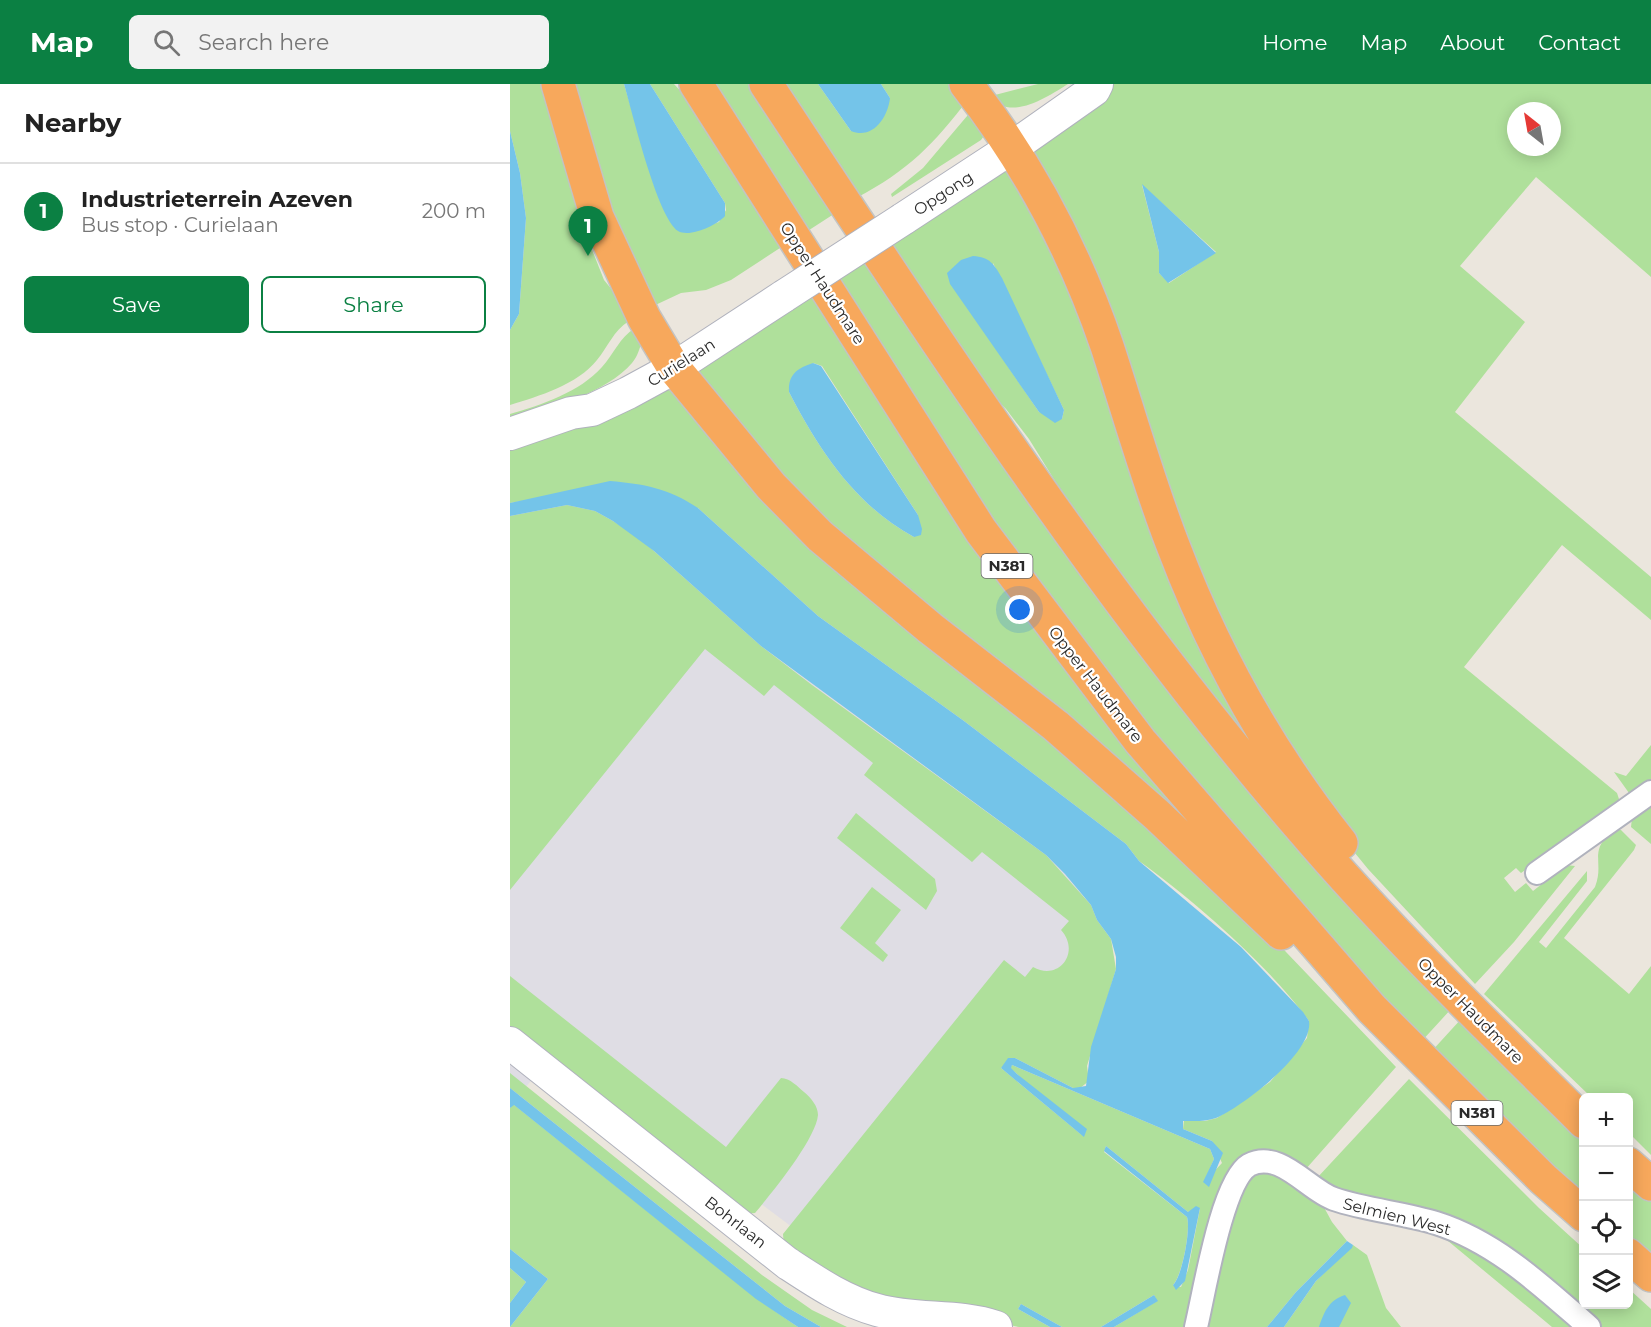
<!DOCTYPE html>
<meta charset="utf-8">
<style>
body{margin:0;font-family:Montserrat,sans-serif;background:#f2f2f2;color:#222}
.controls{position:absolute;right:18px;bottom:18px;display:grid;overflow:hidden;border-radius:9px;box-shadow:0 3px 15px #0003}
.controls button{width:54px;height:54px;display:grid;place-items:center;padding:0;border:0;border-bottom:2px solid #e0e0e0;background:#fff;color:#222;font:30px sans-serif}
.compass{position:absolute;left:997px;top:18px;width:54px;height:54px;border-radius:50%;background:#fff;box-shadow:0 3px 15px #0003;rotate:329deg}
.you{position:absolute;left:510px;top:526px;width:21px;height:21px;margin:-15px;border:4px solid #fff;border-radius:50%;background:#1a73e8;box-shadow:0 0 0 9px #1a73e833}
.badge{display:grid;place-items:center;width:39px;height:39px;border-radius:50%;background:#0b8043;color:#fff;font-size:20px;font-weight:700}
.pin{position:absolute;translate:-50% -50px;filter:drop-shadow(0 2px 3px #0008)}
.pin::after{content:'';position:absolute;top:32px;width:21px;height:18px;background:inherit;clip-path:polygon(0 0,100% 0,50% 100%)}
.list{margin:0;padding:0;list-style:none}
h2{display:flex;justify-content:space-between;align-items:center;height:78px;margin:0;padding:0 24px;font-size:26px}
h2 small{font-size:20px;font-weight:400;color:#767676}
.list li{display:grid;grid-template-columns:39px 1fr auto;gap:18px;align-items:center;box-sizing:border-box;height:96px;padding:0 24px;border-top:2px solid #e0e0e0}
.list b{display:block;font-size:22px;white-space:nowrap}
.list p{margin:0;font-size:20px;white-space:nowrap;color:#767676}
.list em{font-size:20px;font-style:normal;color:#767676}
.actions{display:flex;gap:12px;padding:18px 24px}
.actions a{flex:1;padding:14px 0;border:2px solid #0b8043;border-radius:9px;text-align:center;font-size:21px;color:#0b8043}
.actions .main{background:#0b8043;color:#fff}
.icon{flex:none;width:33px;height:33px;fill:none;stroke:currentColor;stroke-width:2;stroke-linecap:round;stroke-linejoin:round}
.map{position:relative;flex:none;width:1141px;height:1243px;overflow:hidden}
header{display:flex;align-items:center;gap:36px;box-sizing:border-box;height:84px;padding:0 30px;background:#0b8043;color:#fff}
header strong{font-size:28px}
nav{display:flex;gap:33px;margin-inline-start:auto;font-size:21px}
.search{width:420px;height:54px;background:#f2f2f2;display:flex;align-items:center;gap:15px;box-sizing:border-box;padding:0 21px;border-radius:9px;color:#767676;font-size:22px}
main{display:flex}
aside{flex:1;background:#fff}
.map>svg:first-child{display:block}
.industrial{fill:#dfdde4}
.green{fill:#afe09b;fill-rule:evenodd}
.water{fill:#74c4e9}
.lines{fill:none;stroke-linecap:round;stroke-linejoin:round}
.street-casing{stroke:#b0b2bd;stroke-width:26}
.secondary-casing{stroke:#b0b2bd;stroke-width:34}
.highway-casing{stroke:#c3c3c3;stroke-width:36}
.street{stroke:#fff;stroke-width:22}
.secondary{stroke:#fff;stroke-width:32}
.highway{stroke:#f7a85c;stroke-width:33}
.secondary-bridge-casing{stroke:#b0b2bd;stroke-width:34;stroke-linecap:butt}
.secondary-bridge{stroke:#fff;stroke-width:32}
.labels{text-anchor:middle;stroke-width:4.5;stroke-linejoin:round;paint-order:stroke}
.shield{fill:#fff;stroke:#6a6a6a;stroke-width:1.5}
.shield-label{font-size:15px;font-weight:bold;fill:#2a2a2a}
.street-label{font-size:16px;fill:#2a2a2a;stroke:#fff}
</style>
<header>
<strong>Map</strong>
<div class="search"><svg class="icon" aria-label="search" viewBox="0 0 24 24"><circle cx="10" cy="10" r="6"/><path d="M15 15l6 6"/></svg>Search here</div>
<nav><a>Home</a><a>Map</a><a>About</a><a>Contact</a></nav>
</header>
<main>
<aside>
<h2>Nearby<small></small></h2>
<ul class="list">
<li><span class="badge">1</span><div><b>Industrieterrein Azeven</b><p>Bus stop · Curielaan</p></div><em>200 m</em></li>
</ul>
<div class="actions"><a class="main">Save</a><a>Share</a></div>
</aside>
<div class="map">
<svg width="1141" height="1243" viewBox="0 0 1141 1243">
<rect width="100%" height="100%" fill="#ebe6dd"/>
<!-- industrial -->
<path class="industrial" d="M 42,368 L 609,823 L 338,1185 L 47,967 L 0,1021 L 0,420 Z"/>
<!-- green -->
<path class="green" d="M 0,0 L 42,0 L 65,112 L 81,163 L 94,196 L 107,212 L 119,237 C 103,247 98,263 87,276 C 67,301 29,312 0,321 L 0,246 L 9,230 L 16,134 L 10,89 L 0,47 Z
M 54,0 L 114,0 L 144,101 L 186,146 L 209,138 L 216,126 L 215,119 L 140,0 L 164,0 L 192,30 L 273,162 L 221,196 L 196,206 L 171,209 L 139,224 Z
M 199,0 L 243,0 L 327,128 L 293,150 Z
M 270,0 L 308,0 L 341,47 L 380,14 L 371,0 L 448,0 L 459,14 C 424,60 398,87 346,114 Z
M 528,0 L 558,0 C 539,12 499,39 481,12 Z
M 600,0 L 1141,0 L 1141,193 L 1026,93 L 950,182 L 1015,238 L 945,328 L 1141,493 L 1141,536 L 1052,461 L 954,583 L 1107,709 L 1111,721 L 1011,789 L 1006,784 L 994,794 L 1005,808 L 1016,799 L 1023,807 L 1056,781 L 1065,782 L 1004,858 L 965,900 L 858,785 L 814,731 L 718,570 L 524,70 L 526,65 ZM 1006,27 L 1042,27 L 1042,63 L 1006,63 ZM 632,101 L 706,168 L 659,199 L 649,189 L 649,168 Z
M 463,25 L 476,49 L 471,56 L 382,113 L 381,110 L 413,84 Z
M 495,79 L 552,170 L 628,383 L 804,738 L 567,442 L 550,405 L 519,355 L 496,325 L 466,295 L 377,160 ZM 483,179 L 554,326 L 552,335 L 529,328 L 488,268 Z
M 358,172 L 942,924 L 910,959 L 717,743 L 482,440 L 322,195 Z
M 302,209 L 700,756 L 313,447 L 190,304 L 184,278 ZM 303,279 L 312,282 L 408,431 L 404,453 C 345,421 309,366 279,308 Z
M 125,244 L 133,254 C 130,263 128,272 122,279 C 98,308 36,326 0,339 L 0,330 C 31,321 70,308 92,283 C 104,270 109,254 125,244 Z
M 155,304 L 164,306 L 734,824 L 886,983 L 795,1086 L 749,1068 L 679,1243 L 604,1243 L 647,1217 L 644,1211 L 591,1243 L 552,1243 L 511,1220 L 508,1225 L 540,1243 L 509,1243 L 359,1213 L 274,1162 L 273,1150 L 494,876 L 515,893 L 523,883 C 549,898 571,868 551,846 L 559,837 L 472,768 L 462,778 L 354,691 L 363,679 L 264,601 L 254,612 L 195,565 L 0,806 L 0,432 L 57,421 L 85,427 L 103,437 L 127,452 L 251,562 L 302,601 L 536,771 L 581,821 L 587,836 L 601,855 L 606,885 L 577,982 L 579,997 L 570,1004 L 563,1004 L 505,974 L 491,984 L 573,1052 L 507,990 L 500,984 L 502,981 L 700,1065 L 704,1075 L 694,1098 L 712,1079 L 702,1057 L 673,1045 L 674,1036 L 695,1037 L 707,1034 L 760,998 L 797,954 L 799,937 C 760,883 684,816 629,777 L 616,760 L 454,637 L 308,532 L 188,424 L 12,417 L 0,419 L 0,357 ZM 596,1062 L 678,1128 L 690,1124 L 678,1186 L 671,1203 L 663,1201 C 672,1192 681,1145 677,1133 L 594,1068 Z
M 1141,661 L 1141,696 L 1125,709 L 1119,709 L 1104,688 L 1116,692 Z
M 1141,719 L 1141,760 L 1121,743 L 1122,734 Z
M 346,729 L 425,795 L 427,807 L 416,826 L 327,754 Z
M 1104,746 L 1111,746 L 1126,761 L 1124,766 L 1054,854 L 1119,910 L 1141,882 L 1141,1071 L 1119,1049 L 1118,1014 L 1081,1013 L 974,910 L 1077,787 L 1077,797 L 1029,858 L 1036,864 L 1085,803 C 1095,778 1077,767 1104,746 Z
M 362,803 L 391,826 L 365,859 L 378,871 L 373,878 L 330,844 Z
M 0,892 L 216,1063 L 271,994 C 280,994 288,1003 294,1008 C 301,1014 308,1022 308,1031 C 306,1055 261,1110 245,1129 L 233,1130 L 0,943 Z
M 952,934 L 1073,1055 L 1073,1119 L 920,969 Z
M 0,989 L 252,1191 L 302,1226 L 337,1243 L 311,1243 L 275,1222 L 0,1004 Z
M 899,995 L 1029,1124 L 1073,1164 L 1074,1220 L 1118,1220 L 1119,1205 L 1141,1225 L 1141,1243 L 1088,1243 L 1031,1196 L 830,1107 L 807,1094 Z
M 3,1020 L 246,1214 L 288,1243 L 0,1243 L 38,1195 L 0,1165 L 0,1024 Z
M 754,1084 L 810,1116 L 822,1138 L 837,1157 L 786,1208 L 757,1243 L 692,1243 L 734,1095 Z
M 1118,1097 L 1141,1117 L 1141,1179 L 1119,1159 Z
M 932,1152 L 965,1163 L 1067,1243 L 1042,1243 Z
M 843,1161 L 857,1171 L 876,1224 L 891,1243 L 774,1243 L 806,1197 Z
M 0,1184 L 16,1198 L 0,1219 Z"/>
<!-- water -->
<path class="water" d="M 114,0 L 140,0 L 215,119 L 215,132 C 207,141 180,154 168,147 C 147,133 122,27 114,0 Z
M 308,0 L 371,0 L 380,14 C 378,33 363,56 341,47 Z
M 0,47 L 10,89 L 16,134 L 9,230 L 0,246 Z
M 632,100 L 706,169 L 658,199 L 649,189 L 649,168 Z
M 463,172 C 480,173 484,180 492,194 L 554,326 L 552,335 L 545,339 L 529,328 L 440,200 L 437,189 L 451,176 Z
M 303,279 L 311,282 L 408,431 L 412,445 L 411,451 L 404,453 C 345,421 309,366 279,308 C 278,291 287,284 303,279 Z
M 100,397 C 134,400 158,404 188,424 L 308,532 L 454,637 L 616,760 L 629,777 L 731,863 L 793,928 L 799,937 C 804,968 732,1023 706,1034 C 695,1038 684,1037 673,1037 L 673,1045 L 702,1057 L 713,1069 L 699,1103 L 693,1098 L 704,1075 L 700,1065 L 502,981 L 501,984 L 507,990 L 577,1045 L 574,1053 L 491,984 L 498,974 L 505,974 L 563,1004 L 576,1002 L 581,963 L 606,885 L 606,873 L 601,855 L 587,836 L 581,821 L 555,790 L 536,771 L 251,562 L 144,467 L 103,437 L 85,427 L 57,421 L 0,432 L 0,419 Z
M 0,1004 L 275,1222 L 311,1243 L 288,1243 L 246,1215 L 4,1021 L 0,1024 Z
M 596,1062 L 678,1128 L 686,1122 L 690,1124 L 675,1197 L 666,1206 L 663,1201 C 672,1193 681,1145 677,1133 L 594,1067 Z
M 837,1157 L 843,1161 L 842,1164 L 806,1197 L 774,1243 L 757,1243 L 786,1208 Z
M 0,1165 L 38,1195 L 0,1243 L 0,1219 L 16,1198 L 0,1184 Z
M 644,1211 L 648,1217 L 604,1243 L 591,1243 Z
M 835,1211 L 841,1219 L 829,1243 L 809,1243 C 814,1228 819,1216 835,1211 Z
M 511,1220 L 552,1243 L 540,1243 L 508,1225 Z"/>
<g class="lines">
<defs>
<path id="street" d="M 1027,789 L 1141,708
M 686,1243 C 694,1210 712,1097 739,1081 C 770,1065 798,1106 824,1115 C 857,1126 893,1129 926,1139 C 986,1158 1032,1202 1079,1243"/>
<path id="secondary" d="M 393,135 L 503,63 L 584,6 L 587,0
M 0,350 L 61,329 L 82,326 L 118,309 L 164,284 L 274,212
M 0,959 L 277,1179 C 306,1198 334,1217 367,1226 C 406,1237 448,1230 486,1243"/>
<path id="highway" d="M 48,0 L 87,133 L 134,234 L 164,284 L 261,402 L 310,452 L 420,544 L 546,642 L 647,731 L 771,849
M 186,0 L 471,447 L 630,657 L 862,925 L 1033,1095 L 1074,1131
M 256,0 C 425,255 592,513 792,745 C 880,848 977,942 1074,1038
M 456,0 C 517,78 565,168 597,262 C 619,329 638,398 664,464 C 704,569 761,671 831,759
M 1118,1080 L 1141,1100
M 1118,1171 L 1141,1191"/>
</defs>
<!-- street casing -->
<use href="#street" class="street-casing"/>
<!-- secondary casing -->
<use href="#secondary" class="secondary-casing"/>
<!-- highway casing -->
<use href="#highway" class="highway-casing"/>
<!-- street -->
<use href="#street" class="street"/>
<!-- secondary -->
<use href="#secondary" class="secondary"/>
<!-- highway -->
<use href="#highway" class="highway"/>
<defs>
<path id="secondary-bridge" d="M 274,212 L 393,135"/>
</defs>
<!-- secondary-bridge casing -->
<use href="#secondary-bridge" class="secondary-bridge-casing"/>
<!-- secondary-bridge -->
<use href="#secondary-bridge" class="secondary-bridge"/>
</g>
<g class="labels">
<!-- shield labels -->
<g class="shield">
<rect x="471.5" y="470" width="51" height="24" rx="4.5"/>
<rect x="941.5" y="1017" width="51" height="24" rx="4.5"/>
</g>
<g class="shield-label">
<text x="497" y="487">N381</text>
<text x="967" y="1034">N381</text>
</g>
<!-- street labels -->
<g class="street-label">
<text transform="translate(433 109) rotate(-33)" y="6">Opgong</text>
<text transform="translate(313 199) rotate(57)" y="6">Opper Haudmare</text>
<text transform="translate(171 278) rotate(-32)" y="6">Curielaan</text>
<text transform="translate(586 600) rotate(52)" y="6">Opper Haudmare</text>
<text transform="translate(961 926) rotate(45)" y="6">Opper Haudmare</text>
<text transform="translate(887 1132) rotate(14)" y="6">Selmien West</text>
<text transform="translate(226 1138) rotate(38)" y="6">Bohrlaan</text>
</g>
</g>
</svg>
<div class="controls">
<button>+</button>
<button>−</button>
<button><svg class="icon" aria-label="locate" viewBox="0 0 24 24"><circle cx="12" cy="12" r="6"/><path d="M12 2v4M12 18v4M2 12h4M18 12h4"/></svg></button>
<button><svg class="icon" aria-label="layers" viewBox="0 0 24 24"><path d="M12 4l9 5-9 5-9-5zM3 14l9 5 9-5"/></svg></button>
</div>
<svg class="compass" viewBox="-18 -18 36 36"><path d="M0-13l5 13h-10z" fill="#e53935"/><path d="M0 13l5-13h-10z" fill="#767676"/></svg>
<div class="you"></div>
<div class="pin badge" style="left:78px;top:172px">1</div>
</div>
</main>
